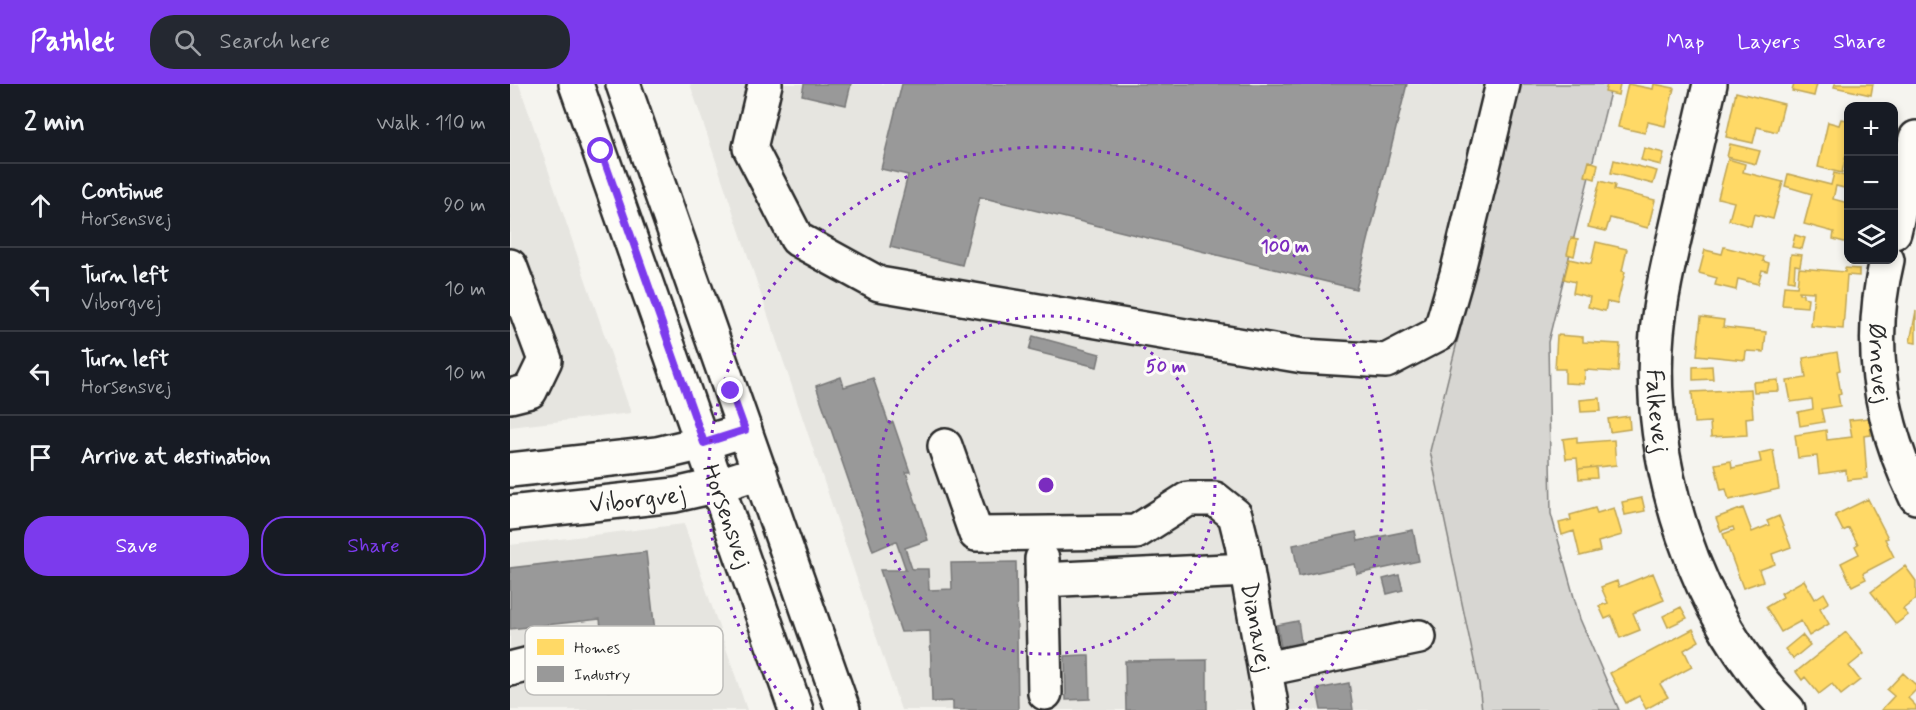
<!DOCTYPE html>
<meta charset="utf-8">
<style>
body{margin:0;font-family:Mynerve,sans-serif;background:#242831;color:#f1f3f6}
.controls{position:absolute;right:18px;top:18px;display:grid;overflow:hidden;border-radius:12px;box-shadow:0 3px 9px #0003}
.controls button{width:54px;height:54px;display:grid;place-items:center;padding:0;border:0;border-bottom:2px solid #363941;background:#171b24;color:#f1f3f6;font:30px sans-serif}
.stop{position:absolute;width:18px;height:18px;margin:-14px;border:4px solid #7c3aed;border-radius:50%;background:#fff}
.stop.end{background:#7c3aed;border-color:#fff;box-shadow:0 2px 6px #0008}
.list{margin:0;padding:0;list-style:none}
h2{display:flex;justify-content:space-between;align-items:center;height:78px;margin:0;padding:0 24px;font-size:26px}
h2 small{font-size:20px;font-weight:400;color:#9ea1a6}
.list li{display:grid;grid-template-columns:39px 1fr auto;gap:18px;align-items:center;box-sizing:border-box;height:84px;padding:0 24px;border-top:2px solid #363941}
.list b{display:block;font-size:22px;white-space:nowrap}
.list p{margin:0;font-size:20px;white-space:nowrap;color:#9ea1a6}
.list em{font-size:20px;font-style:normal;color:#9ea1a6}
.actions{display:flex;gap:12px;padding:18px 24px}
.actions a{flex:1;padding:14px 0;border:2px solid #7c3aed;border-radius:24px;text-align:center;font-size:21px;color:#7c3aed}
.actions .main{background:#7c3aed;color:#fff}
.icon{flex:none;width:33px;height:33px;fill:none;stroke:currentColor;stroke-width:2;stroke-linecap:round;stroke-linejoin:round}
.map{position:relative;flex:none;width:1406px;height:626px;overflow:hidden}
header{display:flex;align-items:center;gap:36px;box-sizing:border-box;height:84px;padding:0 30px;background:#7c3aed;color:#fff}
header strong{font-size:28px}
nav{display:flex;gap:33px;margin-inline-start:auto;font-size:21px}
.search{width:420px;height:54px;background:#242831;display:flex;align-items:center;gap:15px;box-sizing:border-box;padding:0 21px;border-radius:24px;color:#9ea1a6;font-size:22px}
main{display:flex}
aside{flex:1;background:#171b24}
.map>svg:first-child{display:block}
.built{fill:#e6e5e0}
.green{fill:#d7d6d2;stroke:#81807e;stroke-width:1.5}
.homes{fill:#ffd966;stroke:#bfa554;stroke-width:1.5}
.industry{fill:#999;stroke:#787878;stroke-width:1.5}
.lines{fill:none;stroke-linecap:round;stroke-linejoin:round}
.minor-casing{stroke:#2b2b2b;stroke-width:38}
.major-casing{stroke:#2b2b2b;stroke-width:38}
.minor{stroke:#fdfcf7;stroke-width:33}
.major{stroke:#fdfcf7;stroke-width:33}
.route{stroke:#7c3aed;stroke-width:8}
.ring{fill:none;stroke:#7b2cbf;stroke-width:3;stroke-dasharray:3 6}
.labels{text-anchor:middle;stroke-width:6;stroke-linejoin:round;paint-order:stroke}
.street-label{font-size:24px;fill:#2b2b2b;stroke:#fdfcf7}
.key{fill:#fdfcf7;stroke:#bebdba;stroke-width:1.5}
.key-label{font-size:16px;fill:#2b2b2b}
.centre{fill:#7b2cbf;stroke:#fdfcf7;stroke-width:3}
.ring-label{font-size:18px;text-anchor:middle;font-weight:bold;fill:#7b2cbf;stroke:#fdfcf7;stroke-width:6;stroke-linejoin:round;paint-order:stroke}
</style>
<header>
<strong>Pathlet</strong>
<div class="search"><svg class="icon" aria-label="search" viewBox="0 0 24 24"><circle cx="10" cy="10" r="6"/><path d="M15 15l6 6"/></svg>Search here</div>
<nav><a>Map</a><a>Layers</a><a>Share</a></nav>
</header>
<main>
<aside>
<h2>2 min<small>Walk · 110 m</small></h2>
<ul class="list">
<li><svg class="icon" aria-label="ahead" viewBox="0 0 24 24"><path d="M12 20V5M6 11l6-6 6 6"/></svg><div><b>Continue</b><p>Horsensvej</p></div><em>90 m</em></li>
<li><svg class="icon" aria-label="left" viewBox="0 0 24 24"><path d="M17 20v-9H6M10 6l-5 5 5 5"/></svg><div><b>Turn left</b><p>Viborgvej</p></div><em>10 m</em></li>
<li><svg class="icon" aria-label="left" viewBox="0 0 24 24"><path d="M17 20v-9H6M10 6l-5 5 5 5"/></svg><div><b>Turn left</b><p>Horsensvej</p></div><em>10 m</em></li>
<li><svg class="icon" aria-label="arrive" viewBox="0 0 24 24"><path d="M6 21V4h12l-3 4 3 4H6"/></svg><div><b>Arrive at destination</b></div></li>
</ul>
<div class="actions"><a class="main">Save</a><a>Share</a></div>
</aside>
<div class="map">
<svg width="1406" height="626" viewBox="0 0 1406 626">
<rect width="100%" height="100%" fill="#f5f4ef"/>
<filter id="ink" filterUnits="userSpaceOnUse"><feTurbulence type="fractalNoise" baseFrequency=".0167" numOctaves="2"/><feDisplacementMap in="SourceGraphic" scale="12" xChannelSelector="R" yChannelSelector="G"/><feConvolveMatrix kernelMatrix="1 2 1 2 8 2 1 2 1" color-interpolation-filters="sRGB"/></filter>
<g filter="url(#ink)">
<!-- built -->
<path class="built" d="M 0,0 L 9,0 L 121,329 L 0,343 Z
M 180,0 L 1011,0 L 920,367 L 969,600 L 972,626 L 391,626 Z
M 174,440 L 237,626 L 0,626 L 0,461 Z"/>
<!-- green -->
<path class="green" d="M 1011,0 L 1102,0 L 1038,258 L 1041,430 L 1070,535 L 1109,626 L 972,626 L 969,600 L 920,367 Z"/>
<!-- homes -->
<path class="homes" d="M 1097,0 L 1110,0 L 1108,11 L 1095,8 Z
M 1118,0 L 1143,5 L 1144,0 L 1164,4 L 1155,42 L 1138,38 L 1135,49 L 1108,43 Z
M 1284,0 L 1307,0 L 1304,12 L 1282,7 Z
M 1325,0 L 1363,0 L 1361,11 L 1324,3 Z
M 1226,8 L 1274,20 L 1267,48 L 1247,43 L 1243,59 L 1216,53 Z
M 1331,35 L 1338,36 L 1338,62 L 1332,89 L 1308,83 L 1318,38 L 1329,41 Z
M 1220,60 L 1250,67 L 1246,80 L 1217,73 Z
M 1134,64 L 1154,69 L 1151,81 L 1131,76 Z
M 1218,75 L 1235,80 L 1233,88 L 1273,98 L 1263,135 L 1244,130 L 1241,142 L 1219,136 L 1224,118 L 1208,114 Z
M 1104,76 L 1147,87 L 1143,100 L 1101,89 Z
M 1079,77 L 1088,80 L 1085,95 L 1075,92 Z
M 1324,89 L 1338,93 L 1338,105 L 1326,102 L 1323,115 L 1338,119 L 1338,159 L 1323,155 L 1324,148 L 1294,140 L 1302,110 L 1275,102 L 1278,90 L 1321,101 Z
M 1090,97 L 1105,101 L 1104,106 L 1145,116 L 1138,144 L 1100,134 L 1096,147 L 1078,143 Z
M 1285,151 L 1295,154 L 1292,165 L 1282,163 Z
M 1061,154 L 1068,155 L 1064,172 L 1057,170 Z
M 1086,158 L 1117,165 L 1112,187 L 1115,188 L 1107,220 L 1097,218 L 1095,227 L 1078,223 L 1080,213 L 1063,209 L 1065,198 L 1054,195 L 1059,175 L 1081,180 Z
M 1214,163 L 1254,173 L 1253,177 L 1259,179 L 1257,187 L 1252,186 L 1248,200 L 1228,195 L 1226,206 L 1205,201 L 1207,194 L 1189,189 L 1195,166 L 1212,170 Z
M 1281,170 L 1292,171 L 1290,182 L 1285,181 L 1284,197 L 1278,196 Z
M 1289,184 L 1335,188 L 1335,184 L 1349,185 L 1349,192 L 1337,191 L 1333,245 L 1301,242 L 1304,208 L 1289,207 L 1289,210 L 1293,210 L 1293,213 L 1298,214 L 1297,223 L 1272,221 L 1274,202 L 1287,203 Z
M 1406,227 L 1406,259 L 1400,258 Z
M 1191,233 L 1214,236 L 1213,243 L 1256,248 L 1254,268 L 1236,267 L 1235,276 L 1187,271 Z
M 1047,251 L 1073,253 L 1073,258 L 1110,260 L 1108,288 L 1075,286 L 1074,300 L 1055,299 L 1055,285 L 1045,285 Z
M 1327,268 L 1330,286 L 1327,287 L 1331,310 L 1328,311 L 1330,322 L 1311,325 L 1314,338 L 1290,342 L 1288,328 L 1303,325 L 1302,315 L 1281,318 L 1277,297 L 1296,294 L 1293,274 Z
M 1202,282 L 1203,295 L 1183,296 L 1183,283 Z
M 1268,296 L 1269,307 L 1244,308 L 1243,298 Z
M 1241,305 L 1243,333 L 1236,334 L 1237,351 L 1201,353 L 1200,338 L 1184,339 L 1182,308 Z
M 1090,314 L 1091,327 L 1071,328 L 1070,316 Z
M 1119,332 L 1120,345 L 1100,348 L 1098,335 Z
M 1359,334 L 1361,351 L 1354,352 L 1357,394 L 1337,396 L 1336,386 L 1309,390 L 1307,372 L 1288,374 L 1285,351 L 1316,346 L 1317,356 L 1342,353 L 1339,336 Z
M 1067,353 L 1067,359 L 1104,356 L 1106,381 L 1068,385 L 1067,374 L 1056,375 L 1053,355 Z
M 1263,366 L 1269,405 L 1219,416 L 1216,405 L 1211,406 L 1205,380 L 1221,377 L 1222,384 L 1251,378 L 1249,369 Z
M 1086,383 L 1087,394 L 1069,395 L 1068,385 Z
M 1132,414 L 1135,427 L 1115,431 L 1112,418 Z
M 1358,415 L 1378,454 L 1375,455 L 1384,473 L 1353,489 L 1356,495 L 1342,502 L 1331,479 L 1349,470 L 1345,462 L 1348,460 L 1339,444 L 1333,447 L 1325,431 Z
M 1085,424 L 1087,429 L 1104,424 L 1112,451 L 1088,458 L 1090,467 L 1070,472 L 1064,447 L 1052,451 L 1049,439 L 1061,436 L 1060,431 Z
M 1233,424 L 1242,448 L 1259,441 L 1257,437 L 1269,432 L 1281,463 L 1262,470 L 1265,480 L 1249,486 L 1253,497 L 1233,504 L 1213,450 L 1224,446 L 1223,443 L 1211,447 L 1206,434 Z
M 1395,482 L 1406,497 L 1406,515 L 1393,525 L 1398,531 L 1386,540 L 1361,508 Z
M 1143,489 L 1154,516 L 1123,529 L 1130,546 L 1110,554 L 1102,532 L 1095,535 L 1089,522 L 1098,519 L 1091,503 L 1107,497 L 1109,503 Z
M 1294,496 L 1305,515 L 1314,509 L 1319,518 L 1310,524 L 1319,540 L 1299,552 L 1291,537 L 1271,548 L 1256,523 L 1273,513 L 1271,509 Z
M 1171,523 L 1177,534 L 1158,543 L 1153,532 Z
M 1183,545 L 1189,557 L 1174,566 L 1182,583 L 1150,600 L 1158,613 L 1136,625 L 1129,612 L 1116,619 L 1100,589 Z
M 1336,548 L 1354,570 L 1339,582 L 1350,596 L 1331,611 L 1322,600 L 1309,610 L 1295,593 L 1292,596 L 1286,588 Z
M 1292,551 L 1300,561 L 1283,575 L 1275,565 Z
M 1393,589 L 1406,601 L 1406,606 L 1398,614 L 1406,622 L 1406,626 L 1371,626 L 1384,612 L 1377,606 Z"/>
<!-- industry -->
<path class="industry" d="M 294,0 L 341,0 L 336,21 L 292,11 Z
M 392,0 L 897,0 L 846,205 L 470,113 L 452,181 L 380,163 L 398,91 L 371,85 Z
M 523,252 L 590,270 L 587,283 L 519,266 Z
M 331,293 L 334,303 L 363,294 L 379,340 L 383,338 L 400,388 L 396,388 L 418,456 L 395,464 L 402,485 L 418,485 L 419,506 L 442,505 L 441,479 L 506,478 L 508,626 L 443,626 L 443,617 L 422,618 L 420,547 L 391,548 L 370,486 L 396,486 L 386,457 L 363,467 L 306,302 Z
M 903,446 L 909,477 L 847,490 L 845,480 L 789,492 L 783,461 L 846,448 L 848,457 Z
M 136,468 L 151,601 L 98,607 L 90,535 L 0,545 L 0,484 Z
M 889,491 L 893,506 L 877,510 L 873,495 Z
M 788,537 L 792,565 L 772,568 L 767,541 Z
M 574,571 L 579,571 L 580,615 L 556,616 L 555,572 Z
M 697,576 L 697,626 L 616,626 L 615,577 Z
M 839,599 L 843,626 L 811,626 L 807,605 Z"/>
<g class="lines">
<defs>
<g id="minor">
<path d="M 255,0 L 240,64 L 287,155 L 369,200 L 793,272 L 876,277 L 930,249 L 947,190 L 993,0"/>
<path id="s1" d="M 1200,0 C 1190,43 1180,86 1170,129 C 1161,169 1151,208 1147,249 C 1135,377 1186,535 1278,626"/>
<path d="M 1384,148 L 1406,54"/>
<path id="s2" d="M 1377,176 C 1357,259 1369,337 1406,413"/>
<path d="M 0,182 L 35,276 L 20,307 L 0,312"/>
<path id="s3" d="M 435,362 L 466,450 L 626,448 L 678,415 L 705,415 L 725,431 L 732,459 L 762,626"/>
<path d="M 0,386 L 147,370 L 193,359 L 235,346"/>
<path id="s4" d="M 0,429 L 165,411 L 209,401 L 250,388"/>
<path d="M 532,475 L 535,609"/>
<path d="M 532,496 L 737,486"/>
<path d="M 0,585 L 72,567"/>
<path d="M 755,585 L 909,553"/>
</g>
<g id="major">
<path id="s5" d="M 66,0 L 286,626"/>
<path d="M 113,0 L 333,626"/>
</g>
</defs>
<!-- minor casing -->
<use href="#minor" class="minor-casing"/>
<!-- major casing -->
<use href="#major" class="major-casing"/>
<!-- minor -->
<use href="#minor" class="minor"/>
<!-- major -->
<use href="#major" class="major"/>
</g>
</g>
<g class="lines" filter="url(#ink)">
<!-- route -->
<path class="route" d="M 91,67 L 194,359 L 235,346 L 221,307"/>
</g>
<!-- distance rings -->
<g class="ring">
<circle cx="536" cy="401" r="169"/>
<path d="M283 625A338 338 0 1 1 789 625"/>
</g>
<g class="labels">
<!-- street labels -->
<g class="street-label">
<text dy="8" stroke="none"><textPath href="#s2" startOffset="104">Ørnevej</textPath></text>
<text dy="8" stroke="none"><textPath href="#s1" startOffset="333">Falkevej</textPath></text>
<text dy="8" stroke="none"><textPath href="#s4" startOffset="128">Viborgvej</textPath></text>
<text dy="8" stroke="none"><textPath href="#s5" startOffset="458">Horsensvej</textPath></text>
<text dy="8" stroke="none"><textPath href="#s3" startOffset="482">Dianavej</textPath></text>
</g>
</g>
<!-- legend -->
<rect x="15" y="542" width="198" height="69" rx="9" class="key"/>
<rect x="27" y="555" width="27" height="16" fill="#ffd966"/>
<rect x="27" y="582" width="27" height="16" fill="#999"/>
<g class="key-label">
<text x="64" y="569">Homes</text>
<text x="64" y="596">Industry</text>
</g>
<circle cx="536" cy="401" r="9" class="centre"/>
<g class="ring-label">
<text x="775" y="168">100 m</text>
<text x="656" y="288">50 m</text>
</g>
</svg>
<div class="controls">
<button>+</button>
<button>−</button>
<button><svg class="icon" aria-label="layers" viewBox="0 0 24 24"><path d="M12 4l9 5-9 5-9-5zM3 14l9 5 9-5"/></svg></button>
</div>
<div class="stop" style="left:91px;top:67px"></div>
<div class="stop end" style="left:221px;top:307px"></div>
</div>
</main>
